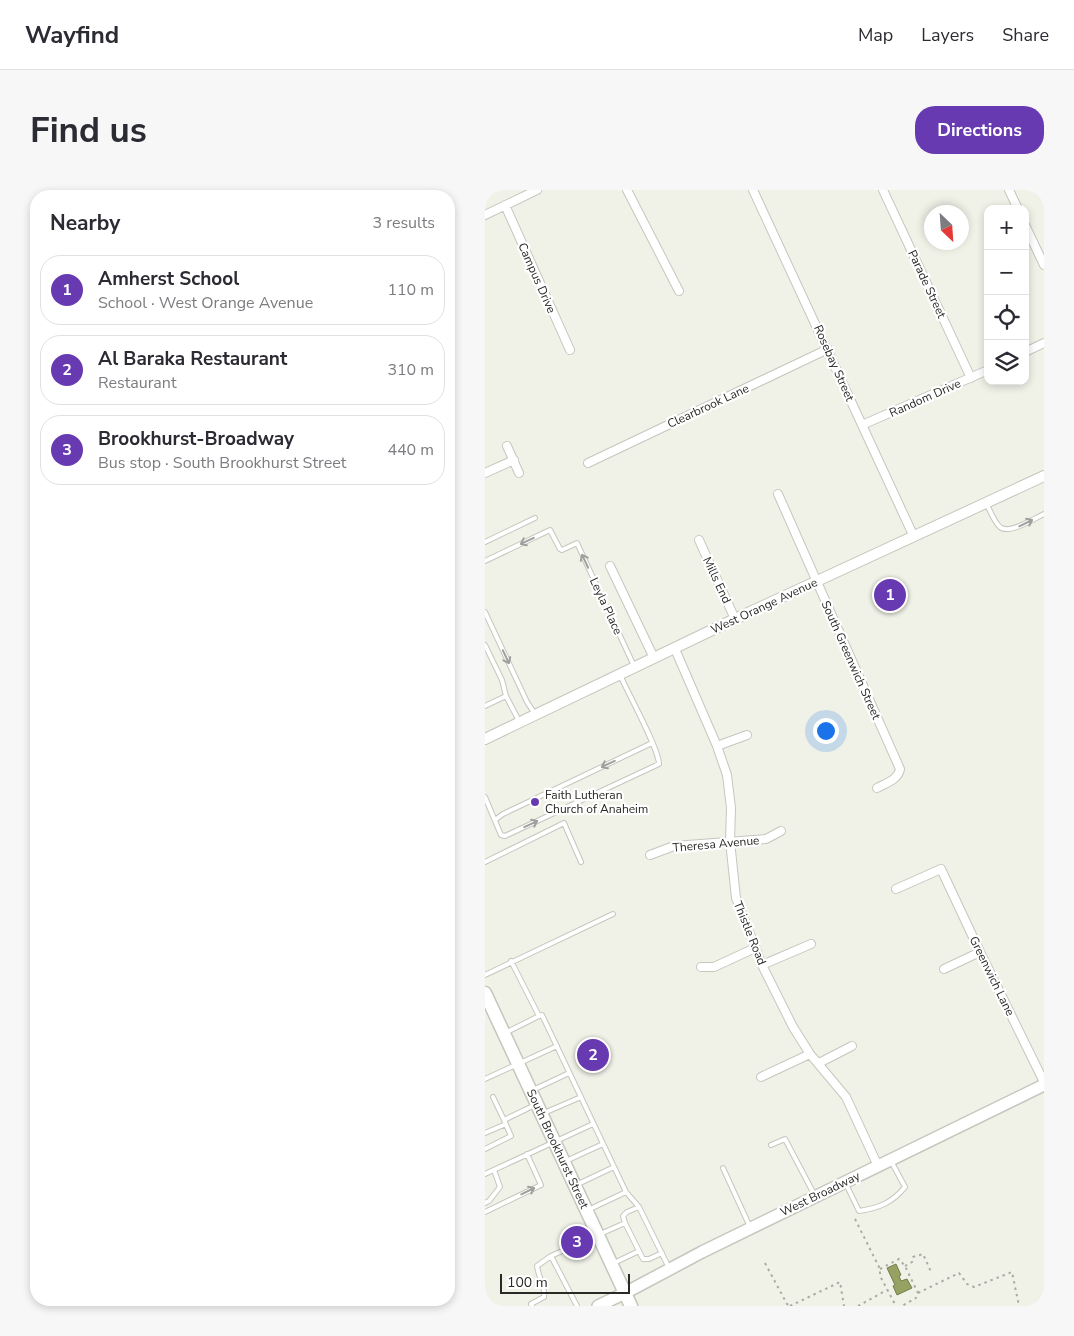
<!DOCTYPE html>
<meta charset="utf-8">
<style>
body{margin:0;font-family:"Nunito Sans",sans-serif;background:#f7f7f7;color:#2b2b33}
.controls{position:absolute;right:15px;top:15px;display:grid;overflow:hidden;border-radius:10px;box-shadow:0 2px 8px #0003}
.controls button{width:45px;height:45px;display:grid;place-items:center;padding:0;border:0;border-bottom:1px solid #e1e1e2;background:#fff;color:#2b2b33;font:25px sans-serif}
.compass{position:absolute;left:439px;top:15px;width:45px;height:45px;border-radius:50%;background:#fff;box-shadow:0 2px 8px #0003;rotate:155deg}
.scale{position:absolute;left:15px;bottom:12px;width:130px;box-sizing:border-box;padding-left:5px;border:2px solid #292926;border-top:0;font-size:14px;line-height:18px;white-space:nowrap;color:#292926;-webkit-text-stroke:4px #fff;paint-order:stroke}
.you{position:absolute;left:340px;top:540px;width:18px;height:18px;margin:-12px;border:4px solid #fff;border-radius:50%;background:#1a73e8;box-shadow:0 0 0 8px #1a73e833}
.badge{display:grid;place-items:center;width:32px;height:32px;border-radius:50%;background:#683ab2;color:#fff;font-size:16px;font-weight:700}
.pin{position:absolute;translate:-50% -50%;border:2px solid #fff;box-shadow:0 1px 5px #0006}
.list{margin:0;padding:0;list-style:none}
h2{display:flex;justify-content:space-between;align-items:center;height:65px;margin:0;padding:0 20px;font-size:21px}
h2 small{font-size:16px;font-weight:400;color:#7c7c81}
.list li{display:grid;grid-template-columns:32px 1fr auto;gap:15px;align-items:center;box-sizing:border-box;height:70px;margin:0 10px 10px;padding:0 10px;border:1px solid #e1e1e2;border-radius:20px}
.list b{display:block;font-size:19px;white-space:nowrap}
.list p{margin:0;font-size:16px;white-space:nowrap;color:#7c7c81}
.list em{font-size:16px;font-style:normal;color:#7c7c81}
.icon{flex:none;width:28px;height:28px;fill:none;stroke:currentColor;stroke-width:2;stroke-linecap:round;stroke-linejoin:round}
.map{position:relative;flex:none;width:559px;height:1116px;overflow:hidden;border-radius:20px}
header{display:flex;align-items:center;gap:30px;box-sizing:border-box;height:70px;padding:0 25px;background:#fff;border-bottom:1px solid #e1e1e2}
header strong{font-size:24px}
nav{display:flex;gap:28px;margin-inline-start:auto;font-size:18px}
.intro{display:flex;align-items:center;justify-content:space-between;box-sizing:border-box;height:120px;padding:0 30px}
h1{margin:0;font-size:35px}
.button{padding:12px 22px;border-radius:20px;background:#683ab2;color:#fff;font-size:18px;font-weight:700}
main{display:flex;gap:30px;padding:0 30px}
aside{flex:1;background:#fff;border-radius:20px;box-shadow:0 2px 8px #0003}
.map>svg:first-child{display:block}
.water{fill:#95a261;stroke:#757e4f}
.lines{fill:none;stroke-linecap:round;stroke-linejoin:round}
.service-casing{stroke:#c5c7be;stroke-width:6}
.minor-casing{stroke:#c5c7be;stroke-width:10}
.tertiary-casing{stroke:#c5c7be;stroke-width:12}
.secondary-casing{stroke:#c5c7be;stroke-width:14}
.primary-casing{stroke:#c5c7be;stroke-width:15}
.path{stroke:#aaaba4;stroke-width:2;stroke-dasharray:2.5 4;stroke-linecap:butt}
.service{stroke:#fff;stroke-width:4}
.minor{stroke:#fff;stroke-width:8}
.tertiary{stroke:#fff;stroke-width:10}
.secondary{stroke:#fff;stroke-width:11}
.primary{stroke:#fff;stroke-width:12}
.oneway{stroke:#9f9f9d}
.poi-dot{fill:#683ab2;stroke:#fff;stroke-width:2}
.labels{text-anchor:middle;stroke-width:4.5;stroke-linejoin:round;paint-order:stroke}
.street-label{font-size:12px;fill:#292926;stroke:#fff}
.poi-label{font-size:12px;fill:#292926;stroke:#fff;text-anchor:start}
</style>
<header>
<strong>Wayfind</strong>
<nav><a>Map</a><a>Layers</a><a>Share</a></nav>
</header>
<div class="intro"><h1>Find us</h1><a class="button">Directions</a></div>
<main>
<aside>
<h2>Nearby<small>3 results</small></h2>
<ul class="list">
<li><span class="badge">1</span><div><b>Amherst School</b><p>School · West Orange Avenue</p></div><em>110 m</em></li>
<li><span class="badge">2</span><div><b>Al Baraka Restaurant</b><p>Restaurant</p></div><em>310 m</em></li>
<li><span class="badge">3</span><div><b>Brookhurst-Broadway</b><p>Bus stop · South Brookhurst Street</p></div><em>440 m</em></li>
</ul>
</aside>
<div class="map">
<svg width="559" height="1116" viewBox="0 0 559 1116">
<rect width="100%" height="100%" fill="#f0f2e8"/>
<!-- water -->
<path class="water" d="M 411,1074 L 416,1085 L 414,1086 L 416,1091 L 422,1089 L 427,1098 L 412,1105 L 408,1096 L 410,1095 L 402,1078 Z"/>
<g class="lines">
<defs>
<path id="service" d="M 501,313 C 505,320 509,332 515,337 C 524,345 550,328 559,324
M 0,352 L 50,328
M 0,371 L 65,340 L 75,359 L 77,360 L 92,353 L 149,476
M 0,422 L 42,512 L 50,524
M 0,455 L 17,490 L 21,506
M 0,516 L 21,506 L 34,531
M 0,607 L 16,645 L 20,646 L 174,574 C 174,559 143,503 135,485
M 10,630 L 18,624 L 167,553
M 0,672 L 79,633 L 96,672
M 26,771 L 54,826 L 57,825 L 141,1002 L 154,1017 L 184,1078
M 0,785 L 128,724
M 22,842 L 54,826
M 0,889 L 72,856
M 48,900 L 84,883
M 8,907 L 19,930
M 59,923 L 96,907
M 0,943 L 21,934
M 286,955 L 300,949 L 329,1004
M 0,959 L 26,946 L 19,930 L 50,915
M 81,971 L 118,954
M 238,978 L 265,1037
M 0,984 L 108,934
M 93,994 L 129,977
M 361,994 L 374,1021 C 394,1018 407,1013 420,997 L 406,971
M 0,1013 L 4,1011 L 15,997 L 9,980
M 154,1017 L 142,1022 L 138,1026 L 140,1033 L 158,1069 L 164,1069 L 177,1063
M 103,1020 L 141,1002
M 0,1022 L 56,995 L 42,964
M 66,1066 L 92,1116
M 129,1073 L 154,1061
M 47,1116 L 46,1114 L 59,1107 C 61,1098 53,1086 52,1076 L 66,1066 L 140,1033"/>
<path id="minor" d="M 142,0 L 194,101
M 268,0 L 429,347
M 398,0 L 486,188
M 524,0 L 533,19
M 20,15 L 85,160
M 0,25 L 52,0
M 540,35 L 559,75
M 540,162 L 559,153
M 377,235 L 503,180
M 22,256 L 34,283
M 103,273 L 343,159
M 0,283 L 29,270
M 293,304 L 415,579 C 413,590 401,593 392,598
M 214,350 L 250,429
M 125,376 L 169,468
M 190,459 L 232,556 L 242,585 L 246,618 L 245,651 L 251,708 L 277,775 L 308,837 L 325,864 L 361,907 L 393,976
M 232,556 L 262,545
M 165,665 L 189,656 L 281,649 L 296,641
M 411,699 L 456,679 L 495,762 L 559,892
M 277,775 L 326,754
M 216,777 L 229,777 L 270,758
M 459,779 L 495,762
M 334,873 L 367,856
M 276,887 L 325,864"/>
<path id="tertiary" d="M 0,549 L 250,429 L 559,286"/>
<path id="secondary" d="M 113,1116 L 140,1103 L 217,1062 L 559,895"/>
<g id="primary">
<path id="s1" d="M 0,803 L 146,1116"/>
</g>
</defs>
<!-- service casing -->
<use href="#service" class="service-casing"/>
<!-- minor casing -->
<use href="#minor" class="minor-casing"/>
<!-- tertiary casing -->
<use href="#tertiary" class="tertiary-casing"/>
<!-- secondary casing -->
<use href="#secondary" class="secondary-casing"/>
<!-- primary casing -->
<use href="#primary" class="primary-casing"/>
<!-- path -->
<path class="path" d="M 370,1029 L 395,1079 L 395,1086 L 411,1116
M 280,1073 L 302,1114 L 305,1116
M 420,1076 L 427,1072 L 428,1067 L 438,1064 L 447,1084
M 395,1079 L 414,1069 L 420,1076 L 433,1103 L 431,1108 L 417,1116
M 433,1103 L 474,1083 L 482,1094 L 489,1097 L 527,1082 L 534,1116
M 305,1116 L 355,1092 L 359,1116
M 373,1116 L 402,1100"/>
<!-- service -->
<use href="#service" class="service"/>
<!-- minor -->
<use href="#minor" class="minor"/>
<!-- tertiary -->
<use href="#tertiary" class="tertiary"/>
<!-- secondary -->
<use href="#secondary" class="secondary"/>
<!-- primary -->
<use href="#primary" class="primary"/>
</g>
<!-- one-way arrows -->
<defs><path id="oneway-shaft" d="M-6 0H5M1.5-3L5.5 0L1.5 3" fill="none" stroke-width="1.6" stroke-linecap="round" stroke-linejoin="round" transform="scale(1.25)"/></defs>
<g class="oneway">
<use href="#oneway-shaft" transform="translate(541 333) rotate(-26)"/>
<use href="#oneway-shaft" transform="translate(42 351) rotate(155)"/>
<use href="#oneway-shaft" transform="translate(100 371) rotate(-115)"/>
<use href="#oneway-shaft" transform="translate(21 467) rotate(65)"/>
<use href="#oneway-shaft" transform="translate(123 574) rotate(155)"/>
<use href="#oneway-shaft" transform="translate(46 634) rotate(-25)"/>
<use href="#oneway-shaft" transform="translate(43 1001) rotate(-26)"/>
</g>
<!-- markers -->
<circle class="poi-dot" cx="50" cy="612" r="5"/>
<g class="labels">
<!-- street labels -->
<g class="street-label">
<text transform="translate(52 88) rotate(66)" y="4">Campus Drive</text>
<text transform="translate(442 94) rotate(65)" y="4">Parade Street</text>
<text transform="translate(349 173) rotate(66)" y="4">Rosebay Street</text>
<text transform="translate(440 208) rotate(-24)" y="4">Random Drive</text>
<text transform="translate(223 216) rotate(-25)" y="4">Clearbrook Lane</text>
<text transform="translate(232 390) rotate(65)" y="4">Mills End</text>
<text transform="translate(121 416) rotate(65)" y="4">Leyla Place</text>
<text transform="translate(279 416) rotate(-25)" y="4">West Orange Avenue</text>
<text transform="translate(366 470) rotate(66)" y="4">South Greenwich Street</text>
<text transform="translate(231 654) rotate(-5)" y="4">Theresa Avenue</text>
<text transform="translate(265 743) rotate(68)" y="4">Thistle Road</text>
<text transform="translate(507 786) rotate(64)" y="4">Greenwich Lane</text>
<text dy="4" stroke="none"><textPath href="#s1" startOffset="172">South Brookhurst Street</textPath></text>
<text transform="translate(335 1004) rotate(-26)" y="4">West Broadway</text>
</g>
<!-- poi labels -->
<g class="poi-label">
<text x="60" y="609">Faith Lutheran<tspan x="60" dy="14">Church of Anaheim</tspan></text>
</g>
</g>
</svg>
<div class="controls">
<button>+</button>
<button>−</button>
<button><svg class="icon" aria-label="locate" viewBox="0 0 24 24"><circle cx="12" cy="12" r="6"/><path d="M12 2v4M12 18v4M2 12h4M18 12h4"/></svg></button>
<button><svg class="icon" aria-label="layers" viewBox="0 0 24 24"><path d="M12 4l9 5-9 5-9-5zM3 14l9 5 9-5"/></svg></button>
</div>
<svg class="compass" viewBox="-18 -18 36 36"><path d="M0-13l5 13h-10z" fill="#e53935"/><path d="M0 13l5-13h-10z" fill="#7c7c81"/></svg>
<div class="scale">100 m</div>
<div class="you"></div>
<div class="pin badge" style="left:405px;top:405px">1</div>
<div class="pin badge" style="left:108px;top:865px">2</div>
<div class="pin badge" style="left:92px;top:1052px">3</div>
</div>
</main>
